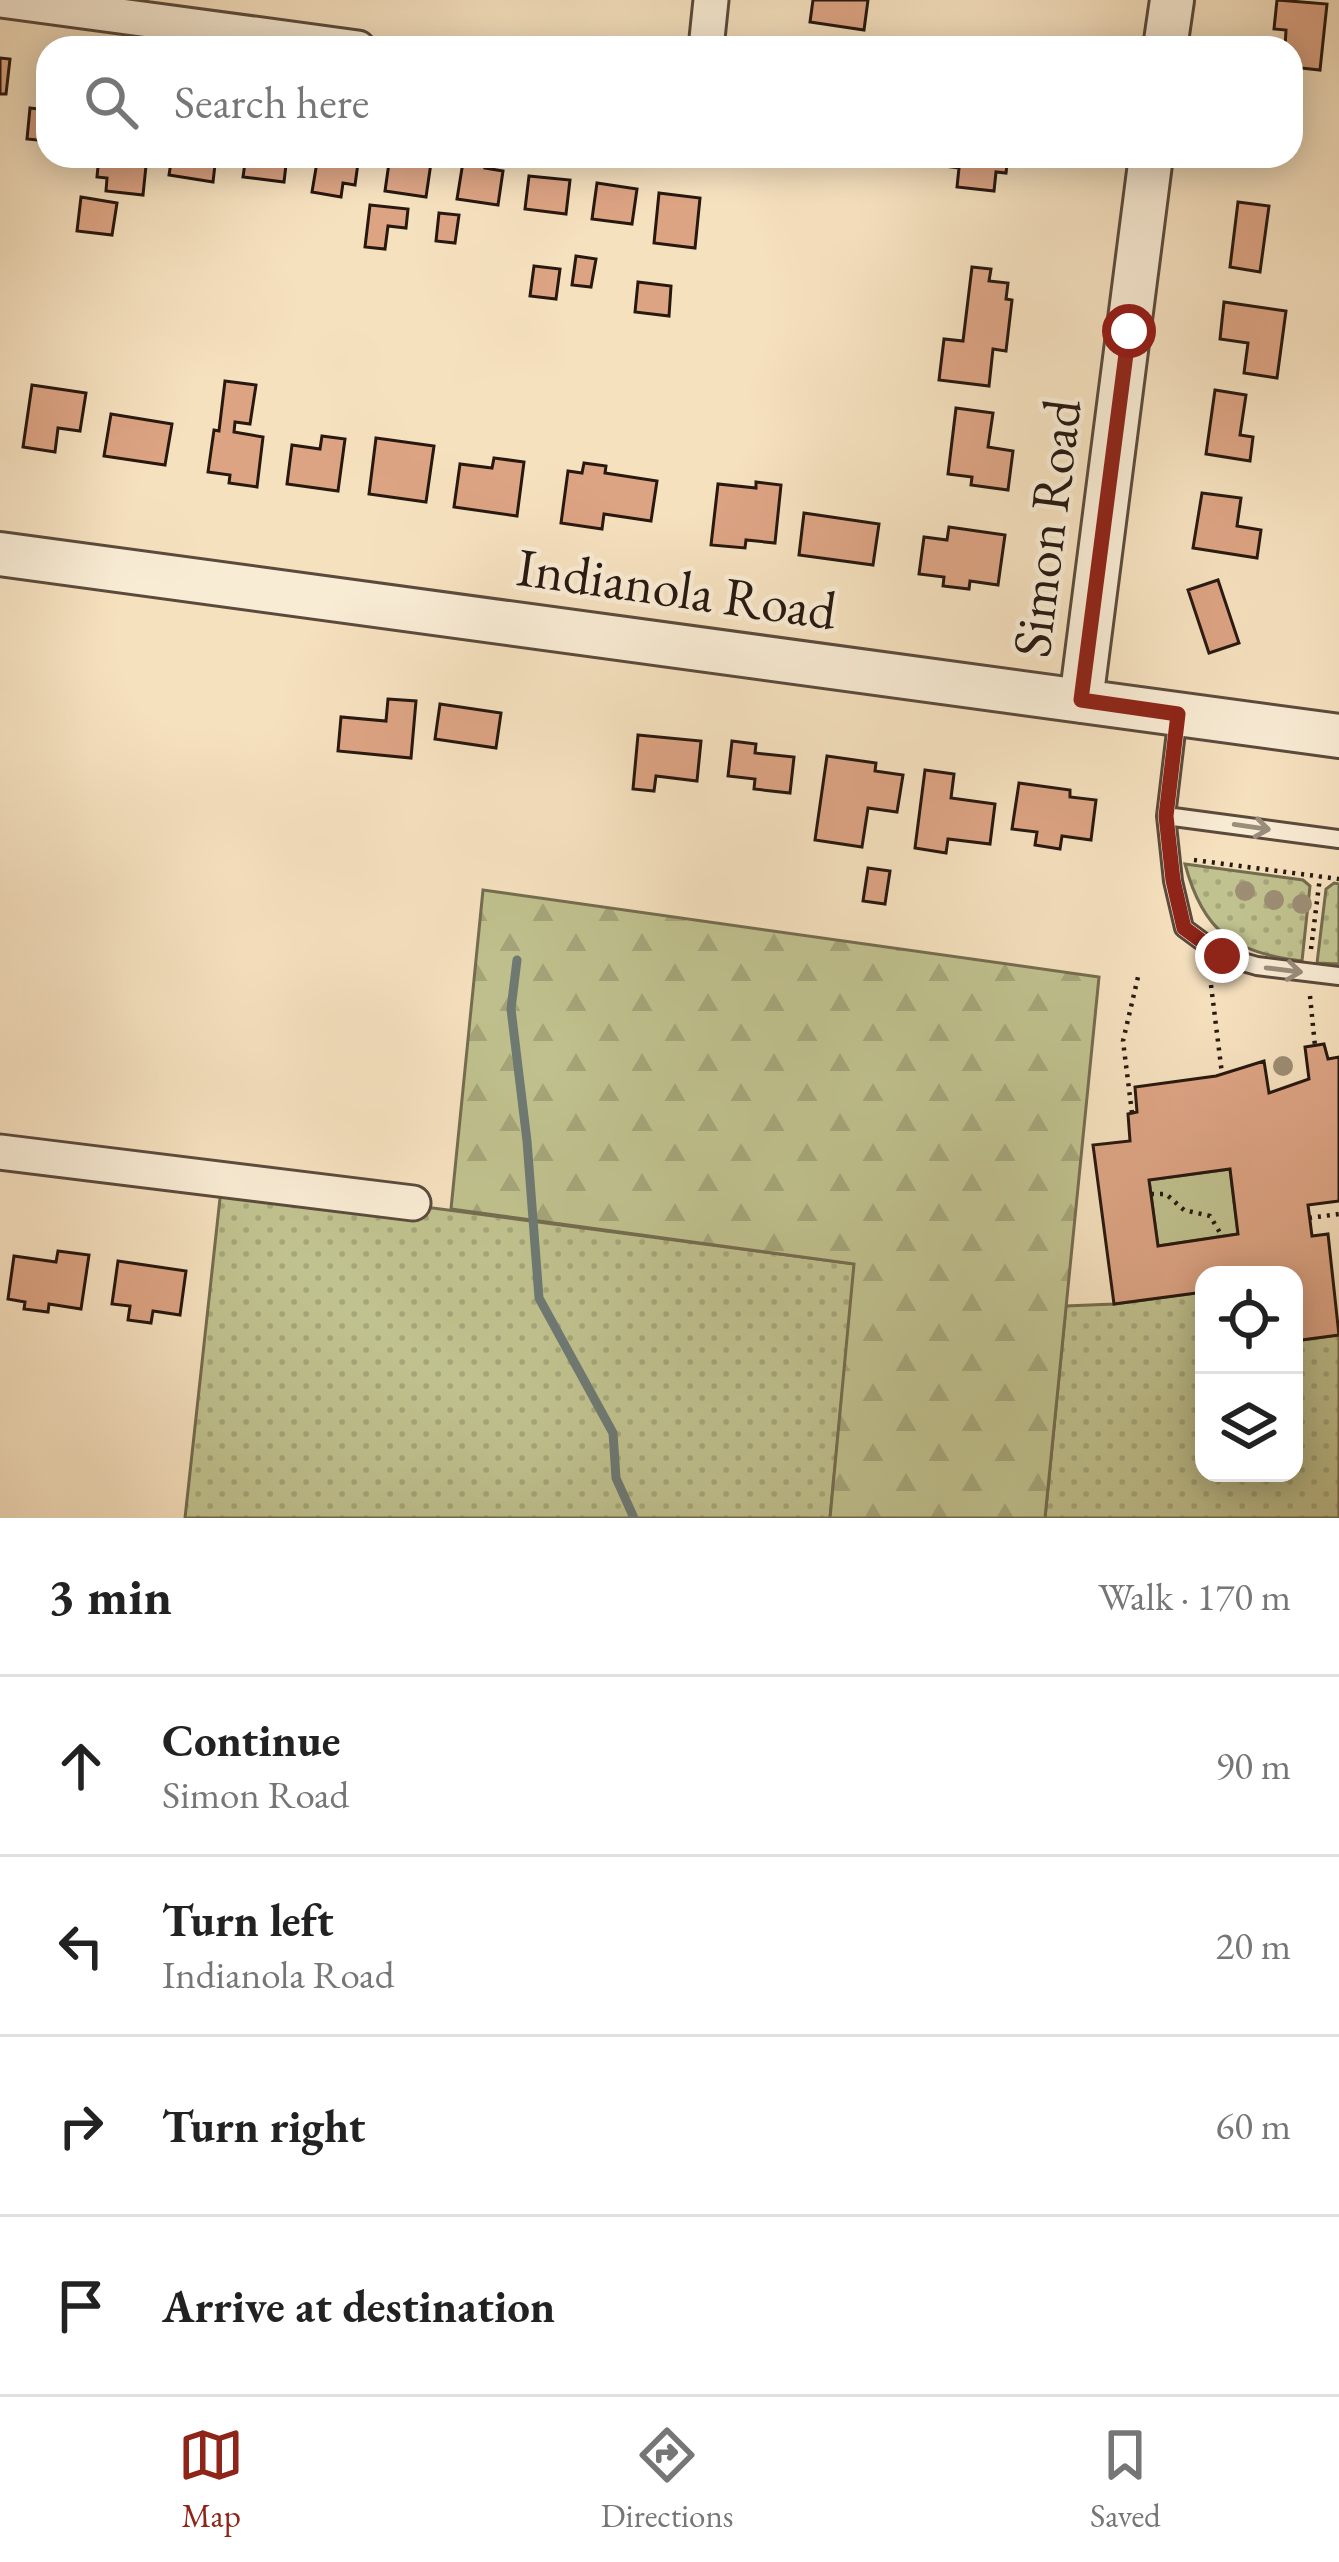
<!DOCTYPE html>
<meta charset="utf-8">
<style>
body{margin:0;font-family:"EB Garamond",serif;background:#f2f2f2;color:#222}
.controls{position:absolute;right:36px;bottom:36px;display:grid;overflow:hidden;border-radius:24px;box-shadow:0 6px 30px #0003}
.controls button{width:108px;height:108px;display:grid;place-items:center;padding:0;border:0;border-bottom:3px solid #e0e0e0;background:#fff;color:#222;font:60px sans-serif}
.stop{position:absolute;width:36px;height:36px;margin:-27px;border:9px solid #8f2418;border-radius:50%;background:#fff}
.stop.end{background:#8f2418;border-color:#fff;box-shadow:0 3px 12px #0008}
.list{margin:0;padding:0;list-style:none}
h2{display:flex;justify-content:space-between;align-items:center;height:156px;margin:0;padding:0 48px;font-size:51px}
h2 small{font-size:39px;font-weight:400;color:#767676}
.list li{display:grid;grid-template-columns:78px 1fr auto;gap:36px;align-items:center;box-sizing:border-box;height:180px;padding:0 48px;border-top:3px solid #e0e0e0}
.list b{display:block;font-size:45px;white-space:nowrap}
.list p{margin:0;font-size:39px;white-space:nowrap;color:#767676}
.list em{font-size:39px;font-style:normal;color:#767676}
.icon{flex:none;width:66px;height:66px;fill:none;stroke:currentColor;stroke-width:2;stroke-linecap:round;stroke-linejoin:round}
.map{position:relative;flex:none;width:1339px;height:1518px;overflow:hidden}
.search{position:absolute;background:#fff;box-shadow:0 6px 30px #0003;left:36px;right:36px;top:36px;height:132px;display:flex;align-items:center;gap:30px;box-sizing:border-box;padding:0 42px;border-radius:36px;color:#767676;font-size:45px}
.sheet{height:876px;background:#fff}
nav{display:flex;justify-content:space-around;align-items:center;box-sizing:border-box;height:168px;border-top:3px solid #e0e0e0;background:#fff;font-size:33px;color:#767676}
nav a{display:grid;justify-items:center;gap:6px}
nav .on{color:#8f2418}
.map>svg:first-child{display:block}
.grass{fill:url(#grass-dots);stroke:#746d50;stroke-width:3}
.forest{fill:url(#forest-firs);stroke:#746d50;stroke-width:3}
.garden{fill:#c0c28f;stroke:#746d50;stroke-width:3}
.lines{fill:none;stroke-linecap:round;stroke-linejoin:round}
.stream{stroke:#6e7a74;stroke-width:9}
.building{fill:#dda484;stroke:#271810;stroke-width:3;fill-rule:evenodd}
.service-casing{stroke:#5b4a3c;stroke-width:22}
.minor-casing{stroke:#5b4a3c;stroke-width:39}
.tertiary-casing{stroke:#5b4a3c;stroke-width:48}
.path{stroke:#271810;stroke-width:4.5;stroke-dasharray:3 6;stroke-linecap:butt}
.service{stroke:#f9ecd5;stroke-width:16}
.minor{stroke:#f9ecd5;stroke-width:33}
.tertiary{stroke:#f9ecd5;stroke-width:42}
.tree{fill:#9d8e74}
.oneway{stroke:#9a8d7c}
.route{stroke:#8f2418;stroke-width:15}
.labels{text-anchor:middle;stroke-width:9;stroke-linejoin:round;paint-order:stroke}
.street-label{font-size:54px;fill:#271810;stroke:#f9ecd5}
</style>
<div class="map">
<svg width="1339" height="1518" viewBox="0 0 1339 1518">
<defs>
<pattern id="grass-dots" width="8" height="8" patternUnits="userSpaceOnUse" patternTransform="scale(3)"><rect width="8" height="8" fill="#c0c28f"/><path d="M2 2h.1M6 6h.1" fill="none" stroke="#a5a67a" stroke-width="1.8" stroke-linecap="round"/></pattern>
<pattern id="forest-firs" width="22" height="20" patternUnits="userSpaceOnUse" patternTransform="scale(3)"><rect width="22" height="20" fill="#c0c28f"/><path d="M5 1l3.5 6h-7zM16 11l3.5 6h-7z" fill="#a5a67a"/></pattern>
</defs>
<rect width="100%" height="100%" fill="#f6e1bf"/>
<filter id="stains"><feTurbulence type="fractalNoise" baseFrequency=".00167" numOctaves="4"/><feColorMatrix values="0 0 0 0 .2 0 0 0 0 .09 0 0 0 0 .02 0 0 0 .5 -.17"/></filter>
<radialGradient id="worn" r=".72"><stop offset=".6" stop-color="#630" stop-opacity="0"/><stop offset="1" stop-color="#630" stop-opacity=".3"/></radialGradient>
<!-- grass -->
<path class="grass" d="M 1185,864 L 1303,880 L 1310,886 L 1302,961 C 1233,952 1203,932 1185,864 Z
M 1334,883 L 1339,884 L 1339,964 L 1317,963 L 1326,889 Z
M 222,1180 L 855,1264 L 830,1518 L 185,1518 Z
M 1204,1292 L 1204,1473 L 1294,1473 L 1294,1341 L 1339,1335 L 1339,1518 L 1045,1518 L 1066,1306 L 1114,1304 Z"/>
<!-- forest -->
<path class="forest" d="M 483,890 L 1099,977 L 1045,1518 L 830,1518 L 854,1264 L 451,1209 Z"/>
<!-- garden -->
<path class="garden" d="M 1230,1169 L 1238,1234 L 1158,1246 L 1149,1180 Z"/>
<g class="lines">
<!-- stream -->
<path class="stream" d="M 517,960 L 511,1009 L 527,1141 L 539,1298 L 613,1433 L 616,1478 L 634,1518"/>
</g>
<!-- building -->
<path class="building" d="M 813,0 L 868,0 L 864,30 L 810,22 Z
M 1277,0 L 1327,4 L 1320,70 L 1291,67 L 1291,48 L 1285,48 L 1286,30 L 1274,29 Z
M 0,58 L 10,59 L 6,94 L 0,94 Z
M 30,108 L 48,110 L 48,141 L 27,139 Z
M 99,156 L 147,156 L 143,195 L 106,191 L 107,178 L 97,177 Z
M 172,156 L 216,156 L 213,182 L 169,175 Z
M 246,156 L 287,156 L 284,182 L 243,177 Z
M 318,156 L 359,156 L 355,185 L 343,183 L 341,197 L 312,192 Z
M 390,156 L 432,156 L 426,197 L 385,191 Z
M 464,156 L 487,159 L 485,168 L 503,171 L 498,205 L 457,199 Z
M 946,156 L 1008,156 L 1006,173 L 996,172 L 994,191 L 957,187 L 959,168 L 944,166 Z
M 529,176 L 570,180 L 566,214 L 525,209 Z
M 597,183 L 637,189 L 632,224 L 592,219 Z
M 659,193 L 700,198 L 695,248 L 654,243 Z
M 81,197 L 117,203 L 112,235 L 77,231 Z
M 1238,202 L 1269,206 L 1260,272 L 1230,267 Z
M 370,205 L 408,209 L 406,228 L 388,226 L 385,249 L 365,247 Z
M 439,213 L 459,215 L 455,243 L 436,241 Z
M 576,256 L 596,259 L 591,287 L 572,285 Z
M 534,266 L 560,269 L 556,299 L 530,296 Z
M 972,267 L 991,269 L 989,281 L 1008,283 L 1006,299 L 1012,300 L 1006,351 L 993,349 L 989,386 L 939,380 L 944,339 L 963,341 Z
M 638,282 L 671,286 L 669,316 L 635,312 Z
M 1224,302 L 1286,311 L 1277,378 L 1244,373 L 1248,343 L 1220,339 Z
M 225,381 L 256,385 L 250,424 L 235,422 L 234,432 L 263,437 L 257,487 L 229,483 L 230,475 L 208,472 L 214,430 L 219,431 Z
M 32,385 L 86,393 L 80,431 L 58,428 L 55,452 L 23,447 Z
M 1215,390 L 1246,395 L 1240,435 L 1253,437 L 1250,461 L 1206,454 Z
M 956,408 L 993,413 L 988,447 L 1013,451 L 1008,490 L 971,485 L 972,477 L 948,474 Z
M 111,414 L 172,424 L 165,465 L 104,456 Z
M 322,436 L 345,439 L 338,491 L 287,484 L 292,445 L 320,449 Z
M 376,438 L 434,446 L 426,502 L 369,494 Z
M 494,458 L 524,462 L 517,516 L 454,507 L 460,464 L 492,468 Z
M 584,463 L 606,466 L 605,473 L 657,481 L 651,521 L 604,514 L 602,529 L 561,523 L 568,471 L 582,473 Z
M 756,482 L 781,485 L 775,543 L 746,540 L 745,548 L 711,545 L 718,484 L 756,488 Z
M 1202,493 L 1241,498 L 1237,526 L 1261,530 L 1257,558 L 1193,548 Z
M 804,513 L 879,524 L 873,565 L 799,555 Z
M 949,527 L 1005,535 L 998,585 L 970,581 L 969,589 L 943,586 L 944,577 L 919,574 L 924,537 L 947,540 Z
M 1218,580 L 1239,643 L 1209,653 L 1188,590 Z
M 388,699 L 416,701 L 411,758 L 338,751 L 341,717 L 386,721 Z
M 440,704 L 501,713 L 496,748 L 435,739 Z
M 638,735 L 701,741 L 697,781 L 656,776 L 654,791 L 633,789 Z
M 732,741 L 756,744 L 755,753 L 794,757 L 790,793 L 754,789 L 755,779 L 728,776 Z
M 827,756 L 876,763 L 875,771 L 903,775 L 897,812 L 868,808 L 862,847 L 815,840 Z
M 925,770 L 954,774 L 951,798 L 995,804 L 990,844 L 948,839 L 946,853 L 915,848 Z
M 1019,783 L 1070,790 L 1070,797 L 1096,800 L 1091,840 L 1062,836 L 1060,849 L 1035,845 L 1037,832 L 1012,829 Z
M 868,868 L 890,871 L 885,904 L 863,901 Z
M 1324,1044 L 1328,1059 L 1339,1057 L 1339,1201 L 1308,1205 L 1312,1236 L 1328,1234 L 1339,1335 L 1294,1341 L 1294,1275 L 1204,1275 L 1204,1292 L 1114,1304 L 1093,1145 L 1130,1141 L 1128,1114 L 1137,1112 L 1135,1087 L 1216,1076 L 1264,1061 L 1269,1093 L 1309,1079 L 1305,1047 ZM 1230,1169 L 1238,1234 L 1158,1246 L 1149,1180 Z
M 58,1251 L 89,1255 L 81,1309 L 49,1304 L 48,1312 L 24,1309 L 25,1302 L 8,1299 L 14,1256 L 56,1262 Z
M 118,1261 L 186,1271 L 180,1315 L 153,1311 L 151,1323 L 128,1320 L 130,1306 L 112,1304 Z"/>
<g class="lines">
<defs>
<path id="service" d="M 1178,715 L 1166,816 L 1173,881 L 1184,928 L 1222,956 L 1257,966 L 1339,976
M 1166,816 L 1339,839"/>
<path id="minor" d="M 1,0 L 358,48
M 706,48 L 711,0
M 0,1152 L 413,1203"/>
<path id="tertiary" d="M 1165,48 L 1172,0
M 0,554 L 1339,736
M 1081,701 L 1151,156"/>
</defs>
<!-- service casing -->
<use href="#service" class="service-casing"/>
<!-- minor casing -->
<use href="#minor" class="minor-casing"/>
<!-- tertiary casing -->
<use href="#tertiary" class="tertiary-casing"/>
<!-- path -->
<path class="path" d="M 1194,860 L 1339,879
M 1311,949 L 1320,877
M 1211,985 L 1222,1074
M 1310,996 L 1315,1046
M 1132,1113 L 1123,1041 L 1138,977
M 1151,1194 L 1166,1194 L 1184,1210 L 1210,1216 L 1222,1236
M 1309,1218 L 1339,1214"/>
<!-- service -->
<use href="#service" class="service"/>
<!-- minor -->
<use href="#minor" class="minor"/>
<!-- tertiary -->
<use href="#tertiary" class="tertiary"/>
</g>
<!-- trees -->
<g class="tree">
<circle cx="1245" cy="891" r="10"/>
<circle cx="1274" cy="900" r="10"/>
<circle cx="1302" cy="904" r="10"/>
<circle cx="1283" cy="1066" r="10"/>
</g>
<!-- one-way arrows -->
<defs><path id="oneway-shaft" d="M-6 0H5M1.5-3L5.5 0L1.5 3" fill="none" stroke-width="1.6" stroke-linecap="round" stroke-linejoin="round" transform="scale(3)"/></defs>
<g class="oneway">
<use href="#oneway-shaft" transform="translate(1252 827) rotate(8)"/>
<use href="#oneway-shaft" transform="translate(1284 970) rotate(7)"/>
</g>
<g class="lines">
<!-- route -->
<path class="route" d="M 1129,331 L 1081,700 L 1178,714 L 1166,816 L 1173,880 L 1184,928 L 1222,956"/>
</g>
<g class="labels">
<!-- street labels -->
<g class="street-label">
<text transform="translate(1046 528) rotate(-83)" y="19">Simon Road</text>
<text transform="translate(677 588) rotate(8)" y="19">Indianola Road</text>
</g>
</g>
<rect width="100%" height="100%" filter="url(#stains)"/>
<rect width="100%" height="100%" fill="url(#worn)"/>
</svg>
<div class="controls">
<button><svg class="icon" aria-label="locate" viewBox="0 0 24 24"><circle cx="12" cy="12" r="6"/><path d="M12 2v4M12 18v4M2 12h4M18 12h4"/></svg></button>
<button><svg class="icon" aria-label="layers" viewBox="0 0 24 24"><path d="M12 4l9 5-9 5-9-5zM3 14l9 5 9-5"/></svg></button>
</div>
<div class="stop" style="left:1129px;top:331px"></div>
<div class="stop end" style="left:1222px;top:956px"></div>
<div class="search"><svg class="icon" aria-label="search" viewBox="0 0 24 24"><circle cx="10" cy="10" r="6"/><path d="M15 15l6 6"/></svg>Search here</div>
</div>
<section class="sheet">
<h2>3 min<small>Walk · 170 m</small></h2>
<ul class="list">
<li><svg class="icon" aria-label="ahead" viewBox="0 0 24 24"><path d="M12 20V5M6 11l6-6 6 6"/></svg><div><b>Continue</b><p>Simon Road</p></div><em>90 m</em></li>
<li><svg class="icon" aria-label="left" viewBox="0 0 24 24"><path d="M17 20v-9H6M10 6l-5 5 5 5"/></svg><div><b>Turn left</b><p>Indianola Road</p></div><em>20 m</em></li>
<li><svg class="icon" aria-label="right" viewBox="0 0 24 24"><path d="M7 20v-9h11M14 6l5 5-5 5"/></svg><div><b>Turn right</b></div><em>60 m</em></li>
<li><svg class="icon" aria-label="arrive" viewBox="0 0 24 24"><path d="M6 21V4h12l-3 4 3 4H6"/></svg><div><b>Arrive at destination</b></div></li>
</ul>
</section>
<nav>
<a class="on"><svg class="icon" aria-label="map" viewBox="0 0 24 24"><path d="M3 6l6-2 6 2 6-2v14l-6 2-6-2-6 2zM9 4v14M15 6v14"/></svg>Map</a>
<a><svg class="icon" aria-label="directions" viewBox="0 0 24 24"><path d="M12 3l9 9-9 9-9-9zM9 14v-3h6M13 9l2 2-2 2"/></svg>Directions</a>
<a><svg class="icon" aria-label="saved" viewBox="0 0 24 24"><path d="M7 4h10v16l-5-4-5 4z"/></svg>Saved</a>
</nav>
